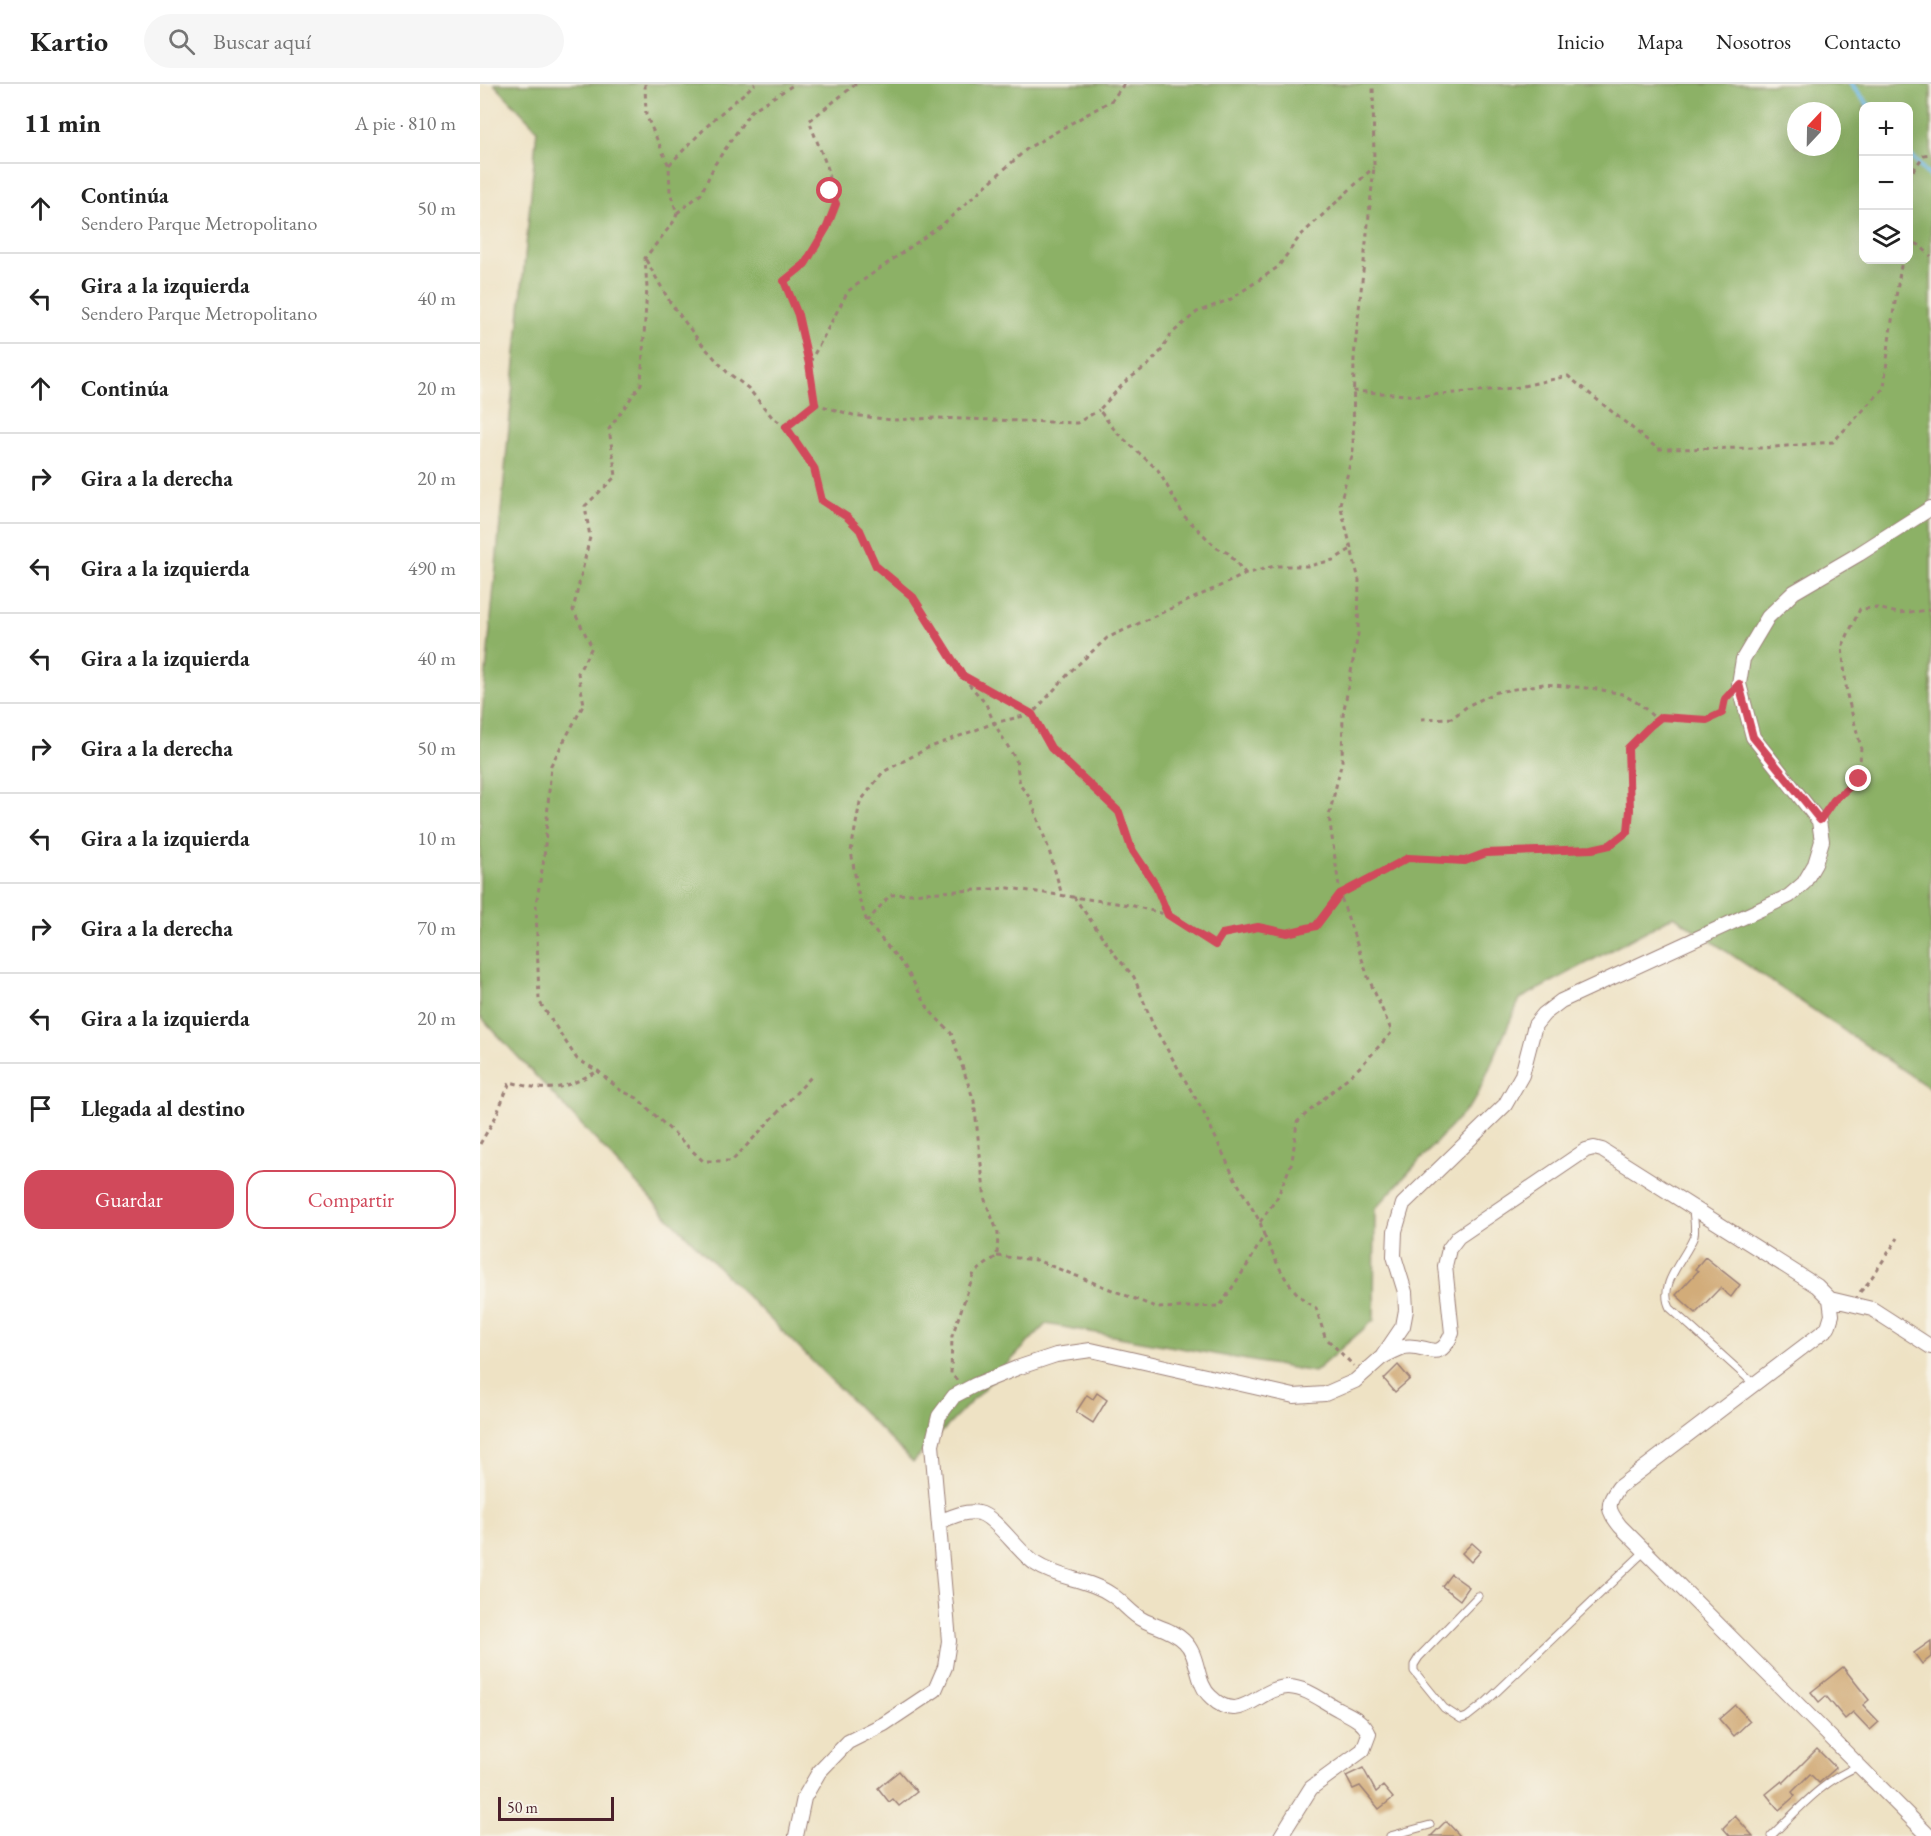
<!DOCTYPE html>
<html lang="es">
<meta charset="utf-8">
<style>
body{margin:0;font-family:"EB Garamond",serif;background:#f6f6f6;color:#222}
.controls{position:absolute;right:18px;top:18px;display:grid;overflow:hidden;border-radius:12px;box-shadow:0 6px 24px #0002}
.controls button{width:54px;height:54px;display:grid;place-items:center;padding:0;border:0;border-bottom:2px solid #e0e0e0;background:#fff;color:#222;font:30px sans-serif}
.compass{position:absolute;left:1307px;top:18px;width:54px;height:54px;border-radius:50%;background:#fff;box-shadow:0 6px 24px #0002;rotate:22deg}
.scale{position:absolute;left:18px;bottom:15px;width:116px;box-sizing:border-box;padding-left:6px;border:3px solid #4a1f2b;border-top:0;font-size:16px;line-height:21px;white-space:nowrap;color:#4a1f2b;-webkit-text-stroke:4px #f7f3e8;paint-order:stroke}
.stop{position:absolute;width:18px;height:18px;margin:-14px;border:4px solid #d1495b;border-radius:50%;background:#fff}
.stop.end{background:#d1495b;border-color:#fff;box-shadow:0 2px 6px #0008}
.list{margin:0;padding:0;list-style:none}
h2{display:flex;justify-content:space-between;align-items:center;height:78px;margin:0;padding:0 24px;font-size:26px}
h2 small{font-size:20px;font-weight:400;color:#767676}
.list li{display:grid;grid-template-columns:39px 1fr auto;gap:18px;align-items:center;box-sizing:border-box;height:90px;padding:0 24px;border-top:2px solid #e0e0e0}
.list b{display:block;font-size:22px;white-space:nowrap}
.list p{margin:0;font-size:20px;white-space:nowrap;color:#767676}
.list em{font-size:20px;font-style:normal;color:#767676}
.actions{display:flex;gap:12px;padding:18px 24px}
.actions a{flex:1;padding:14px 0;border:2px solid #d1495b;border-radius:18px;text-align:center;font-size:21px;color:#d1495b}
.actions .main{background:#d1495b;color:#fff}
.icon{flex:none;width:33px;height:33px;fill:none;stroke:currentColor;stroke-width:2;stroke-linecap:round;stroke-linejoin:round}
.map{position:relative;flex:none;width:1451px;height:1752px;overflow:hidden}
header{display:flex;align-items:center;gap:36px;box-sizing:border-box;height:84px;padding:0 30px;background:#fff;border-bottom:2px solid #e0e0e0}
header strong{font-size:28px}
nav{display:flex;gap:33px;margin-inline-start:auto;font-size:21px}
.search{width:420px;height:54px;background:#f6f6f6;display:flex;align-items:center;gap:15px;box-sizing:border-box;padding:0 21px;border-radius:33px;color:#767676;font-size:22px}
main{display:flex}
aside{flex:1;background:#fff}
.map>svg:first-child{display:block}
.forest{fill:#8cb166;stroke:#6b6848;stroke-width:1.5;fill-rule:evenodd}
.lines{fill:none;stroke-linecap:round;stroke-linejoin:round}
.stream{stroke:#6fbbe9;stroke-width:4.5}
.building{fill:#d2ac79}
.service-casing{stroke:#9c8078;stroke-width:9}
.minor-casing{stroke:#9c8078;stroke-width:16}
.path{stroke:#9c8078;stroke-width:3;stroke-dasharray:4.5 4.5;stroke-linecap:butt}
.service{stroke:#fff;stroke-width:7}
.minor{stroke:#fff;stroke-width:14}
.route{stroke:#d1495b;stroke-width:8}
</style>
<header>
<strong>Kartio</strong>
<div class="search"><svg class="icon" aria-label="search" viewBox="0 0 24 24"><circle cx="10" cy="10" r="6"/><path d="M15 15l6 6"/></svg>Buscar aquí</div>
<nav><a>Inicio</a><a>Mapa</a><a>Nosotros</a><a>Contacto</a></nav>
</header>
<main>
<aside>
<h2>11 min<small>A pie · 810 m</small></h2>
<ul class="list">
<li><svg class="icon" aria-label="ahead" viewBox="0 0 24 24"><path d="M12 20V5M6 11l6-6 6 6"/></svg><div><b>Continúa</b><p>Sendero Parque Metropolitano</p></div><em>50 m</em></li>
<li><svg class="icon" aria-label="left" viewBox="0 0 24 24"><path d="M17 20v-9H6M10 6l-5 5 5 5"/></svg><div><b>Gira a la izquierda</b><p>Sendero Parque Metropolitano</p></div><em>40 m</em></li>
<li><svg class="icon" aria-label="ahead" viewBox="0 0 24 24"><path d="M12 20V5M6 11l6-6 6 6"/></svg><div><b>Continúa</b></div><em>20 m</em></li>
<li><svg class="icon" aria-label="right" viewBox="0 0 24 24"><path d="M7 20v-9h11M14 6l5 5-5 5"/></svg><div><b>Gira a la derecha</b></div><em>20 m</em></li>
<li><svg class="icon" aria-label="left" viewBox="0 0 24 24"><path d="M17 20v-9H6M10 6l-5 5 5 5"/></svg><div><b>Gira a la izquierda</b></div><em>490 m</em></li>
<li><svg class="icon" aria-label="left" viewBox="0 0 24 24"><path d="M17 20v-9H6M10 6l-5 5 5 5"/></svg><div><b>Gira a la izquierda</b></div><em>40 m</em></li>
<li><svg class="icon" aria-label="right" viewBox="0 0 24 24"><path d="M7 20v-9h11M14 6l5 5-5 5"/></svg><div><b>Gira a la derecha</b></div><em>50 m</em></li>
<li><svg class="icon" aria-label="left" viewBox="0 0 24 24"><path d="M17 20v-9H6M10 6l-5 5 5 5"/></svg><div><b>Gira a la izquierda</b></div><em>10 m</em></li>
<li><svg class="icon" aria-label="right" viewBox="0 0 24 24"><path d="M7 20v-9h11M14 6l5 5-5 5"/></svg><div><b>Gira a la derecha</b></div><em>70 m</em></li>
<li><svg class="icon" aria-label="left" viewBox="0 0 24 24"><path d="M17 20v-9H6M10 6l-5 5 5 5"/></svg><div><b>Gira a la izquierda</b></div><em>20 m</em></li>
<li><svg class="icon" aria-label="arrive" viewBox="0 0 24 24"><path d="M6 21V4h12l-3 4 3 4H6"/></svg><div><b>Llegada al destino</b></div></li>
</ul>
<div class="actions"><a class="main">Guardar</a><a>Compartir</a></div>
</aside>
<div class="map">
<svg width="1451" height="1752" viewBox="0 0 1451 1752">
<rect width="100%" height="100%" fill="#f7f3e8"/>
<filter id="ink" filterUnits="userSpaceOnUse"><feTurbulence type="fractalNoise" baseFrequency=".0167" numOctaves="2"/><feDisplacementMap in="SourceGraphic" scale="12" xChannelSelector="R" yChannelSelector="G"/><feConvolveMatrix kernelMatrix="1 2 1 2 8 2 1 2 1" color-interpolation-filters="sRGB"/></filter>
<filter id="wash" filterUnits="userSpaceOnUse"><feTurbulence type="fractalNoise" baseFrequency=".008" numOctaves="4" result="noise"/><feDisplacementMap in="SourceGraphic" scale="24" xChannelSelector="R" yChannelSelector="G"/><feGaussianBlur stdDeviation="1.35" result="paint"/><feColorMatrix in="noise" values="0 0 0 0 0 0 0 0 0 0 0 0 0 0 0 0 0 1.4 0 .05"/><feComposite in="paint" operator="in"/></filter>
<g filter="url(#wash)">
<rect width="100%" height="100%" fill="#eee2c4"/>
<!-- forest -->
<path class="forest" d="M 14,0 L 1451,0 L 1451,1005 L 1194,832 L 1040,915 L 995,1016 L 895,1125 L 894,1236 L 834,1288 L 566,1240 L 433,1378 L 182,1127 L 0,932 L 0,652 L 57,45 ZM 1384,22 L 1428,22 L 1428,176 L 1384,176 ZM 1316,27 L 1352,27 L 1352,63 L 1316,63 Z"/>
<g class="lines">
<!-- stream -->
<path class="stream" d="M 1371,0 L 1389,22
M 1428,69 L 1451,94"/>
</g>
<g id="blocks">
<!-- building -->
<path class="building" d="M 1225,1173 L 1260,1201 L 1251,1213 L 1240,1204 L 1216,1229 L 1196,1211 L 1218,1187 L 1215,1185 Z
M 918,1281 L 930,1295 L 915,1308 L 904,1295 Z
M 617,1309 L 627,1316 L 613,1339 L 596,1328 L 607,1311 L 613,1315 Z
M 992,1459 L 1001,1467 L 991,1478 L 982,1469 Z
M 971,1490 L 989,1503 L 980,1516 L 962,1502 Z
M 1451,1557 L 1451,1573 L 1442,1580 L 1434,1569 Z
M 1363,1583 L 1389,1616 L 1383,1621 L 1399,1638 L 1390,1646 L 1373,1628 L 1365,1635 L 1346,1612 L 1339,1618 L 1331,1608 Z
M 1255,1621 L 1270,1637 L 1254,1652 L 1239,1635 Z
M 1337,1665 L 1356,1684 L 1339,1699 L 1330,1690 L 1312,1708 L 1315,1712 L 1299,1726 L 1286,1710 L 1302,1697 L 1303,1699 Z
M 883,1684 L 896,1708 L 903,1702 L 913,1714 L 899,1725 L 880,1702 L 873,1705 L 866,1692 Z
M 419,1687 L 437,1708 L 419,1722 L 413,1715 L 409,1718 L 398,1704 Z
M 1255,1732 L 1273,1752 L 1250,1752 L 1243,1744 Z
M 966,1737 L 980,1752 L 951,1752 Z"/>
</g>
</g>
<g filter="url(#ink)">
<use href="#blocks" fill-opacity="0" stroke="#9c8078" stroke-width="1.5"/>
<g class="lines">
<defs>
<path id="service" d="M 1213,1124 C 1213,1132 1216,1143 1214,1152 C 1206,1174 1177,1200 1190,1224 L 1274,1300
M 998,1512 L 939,1573 L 934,1581 L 934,1587 L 964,1624 L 981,1635 L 987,1633 L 1006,1618 L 1165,1467
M 910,1752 L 950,1741
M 1291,1752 C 1318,1726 1343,1696 1379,1682"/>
<path id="minor" d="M 1350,1215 L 1392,1225 L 1451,1263
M 902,1273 C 909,1270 917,1265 924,1263 C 946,1258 959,1282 972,1249 L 965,1182 L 969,1165 L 978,1153 L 1106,1066 L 1114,1064 L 1122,1066 L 1337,1202 L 1350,1215 L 1352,1231 L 1348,1244 L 1139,1403 C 1126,1421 1127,1425 1140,1442 L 1449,1752
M 459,1438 C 471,1433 486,1426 499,1429 C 515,1432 539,1469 556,1480 C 579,1495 609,1495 632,1511 C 643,1518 651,1530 663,1536 C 677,1543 693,1546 704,1557 C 720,1572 715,1599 731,1613 C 761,1643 779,1602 809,1603 C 828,1604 842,1617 858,1625 C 871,1632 883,1636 889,1650 L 883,1666 L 831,1704 L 801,1752
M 316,1752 L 324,1714 L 339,1688 L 368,1658 L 404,1640 L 455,1606 L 465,1583 L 469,1557 L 452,1361 L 459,1332 L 474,1312 L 495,1301 L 537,1284 L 576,1271 L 611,1266 L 814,1312 L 845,1310 L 875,1297 L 902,1273 L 923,1242 L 926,1226 L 925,1208 L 914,1172 L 915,1147 L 923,1120 L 1025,1021 L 1042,991 L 1055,941 L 1064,930 L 1081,917 L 1309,812 L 1324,799 L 1335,780 L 1342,757 L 1339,737 L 1273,653 L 1259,600 L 1263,575 L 1288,533 L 1314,508 L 1379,470 L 1451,424"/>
</defs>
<!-- service casing -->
<use href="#service" class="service-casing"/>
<!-- minor casing -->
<use href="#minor" class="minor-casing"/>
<!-- path -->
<path class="path" d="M 165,0 L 166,31 L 189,82 L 190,108 L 197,129 L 195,136 L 165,174 L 167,204 L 161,300 L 129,345 L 136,392 L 105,422 L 110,453 L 93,526 L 112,563 L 98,589 L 104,620 L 71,681 L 64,775 L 56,820 L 59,917 L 97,975 L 118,987 L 140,1006 L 157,1014 L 223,1077 L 252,1077 L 332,992
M 644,0 L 632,16 L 548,64 L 463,140 L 368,207 L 329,280 L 335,320 L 306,343 L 334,384 L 342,417 L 367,433 L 380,446 L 396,482 L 433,512 L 482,591 L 552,630 L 571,664 L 639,728 L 651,764 L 675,800 L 688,831
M 189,81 L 234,35 L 275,0
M 1428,94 L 1444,71 L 1451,70
M 197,129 L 221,110 L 235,80 L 271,27 L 315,0
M 1428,155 L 1439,161 L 1451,172
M 166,176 L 190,218 L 219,257 L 247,288 L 268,304 L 292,333 L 306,343
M 329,279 L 318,231 L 304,197 L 325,180 L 347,143 L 356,120 L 350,107 L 348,85 L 329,37 L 376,0
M 873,307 L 940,312 L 1034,304 L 1088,292 L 1178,365 L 1283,364 L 1353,358 L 1404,304 L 1410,249 L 1422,176
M 335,320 L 373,331 L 412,336 L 457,334 L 597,339 L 619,326
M 766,490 L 748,469 L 737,464 L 704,432 L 678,386 L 637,349 L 619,326 L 646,297 L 668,281 L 681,267 L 691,250 L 717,228 L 751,215 L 798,183 L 820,152 L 894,83
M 483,593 L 506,620 L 514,639 L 536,676 L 540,701 L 550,714 L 568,763 L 582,811
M 941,635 L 972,634 L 989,621 L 1017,608 L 1064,600 L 1117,605 L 1142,610 L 1161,621 L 1177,636
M 1347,725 L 1354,716 L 1379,695 L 1381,663 L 1367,611 L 1362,563 L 1380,525 L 1397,524 L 1418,529 L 1451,526
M 387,838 L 410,811 L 529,804 L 650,821 L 688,831 L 735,861 L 742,850 L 778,843 L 807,849 L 836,842 L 860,810 L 928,774 L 985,777 L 1006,769 L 1112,764 L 1130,761 L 1148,747 L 1151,726 L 1148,665 L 1170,642 L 1181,633 L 1227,636 L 1242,629 L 1245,615 L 1248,612
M 0,1060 L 15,1034 L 30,998 C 71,1009 81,1006 118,987
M 780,1138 L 797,1114 L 812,1078 L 817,1038 L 881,982 L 912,948 L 888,893 L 860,810 L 849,732 L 862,677 L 863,631 L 878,550 L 879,496 L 860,420 L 873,368 L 874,273 L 894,83 L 893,0
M 784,1151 C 797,1179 808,1209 836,1224 L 845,1253 L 874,1282
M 517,1172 L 556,1176 L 678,1224 L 740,1222 L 770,1177 L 784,1151 L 780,1138 L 754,1093 L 723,1027 L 673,941 L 654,893 L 636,872 L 594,813
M 1380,1208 L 1388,1199 L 1418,1154
M 477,1296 L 471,1290 L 472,1252 L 494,1189 L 517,1172 L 518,1149 L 505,1116 L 494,1017 L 471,949 L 449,926 L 425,883 L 387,838 L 379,814 L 371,767 L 380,718 L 403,688 L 448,664 L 514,639 L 552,630 L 592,586 L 627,554 L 766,490 L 794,482 L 829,482 L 853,476 L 871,465"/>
<!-- service -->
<use href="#service" class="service"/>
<!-- minor -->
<use href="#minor" class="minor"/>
</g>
</g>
<g class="lines" filter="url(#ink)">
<!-- route -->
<path class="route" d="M 350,107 L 356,120 L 347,143 L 325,180 L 304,197 L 318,231 L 329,280 L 335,320 L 306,343 L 334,384 L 342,417 L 367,433 L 380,446 L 396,482 L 433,513 L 482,591 L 552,630 L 571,664 L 639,728 L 651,764 L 675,800 L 688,831 L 735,861 L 742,850 L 778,843 L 807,849 L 836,842 L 860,810 L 928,774 L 985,777 L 1006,769 L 1112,765 L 1130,761 L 1148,747 L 1150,726 L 1148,664 L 1170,642 L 1181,633 L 1227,636 L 1242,629 L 1245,615 L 1259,600 L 1273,653 L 1340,736 L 1354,716 L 1379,695"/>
</g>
</svg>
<div class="controls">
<button>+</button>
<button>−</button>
<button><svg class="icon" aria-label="layers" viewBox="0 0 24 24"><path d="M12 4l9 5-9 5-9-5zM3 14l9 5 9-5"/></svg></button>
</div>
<svg class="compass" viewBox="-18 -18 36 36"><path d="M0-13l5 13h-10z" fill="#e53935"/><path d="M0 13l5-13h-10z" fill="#767676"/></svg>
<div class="scale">50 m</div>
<div class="stop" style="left:350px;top:107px"></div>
<div class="stop end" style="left:1379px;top:695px"></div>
</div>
</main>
